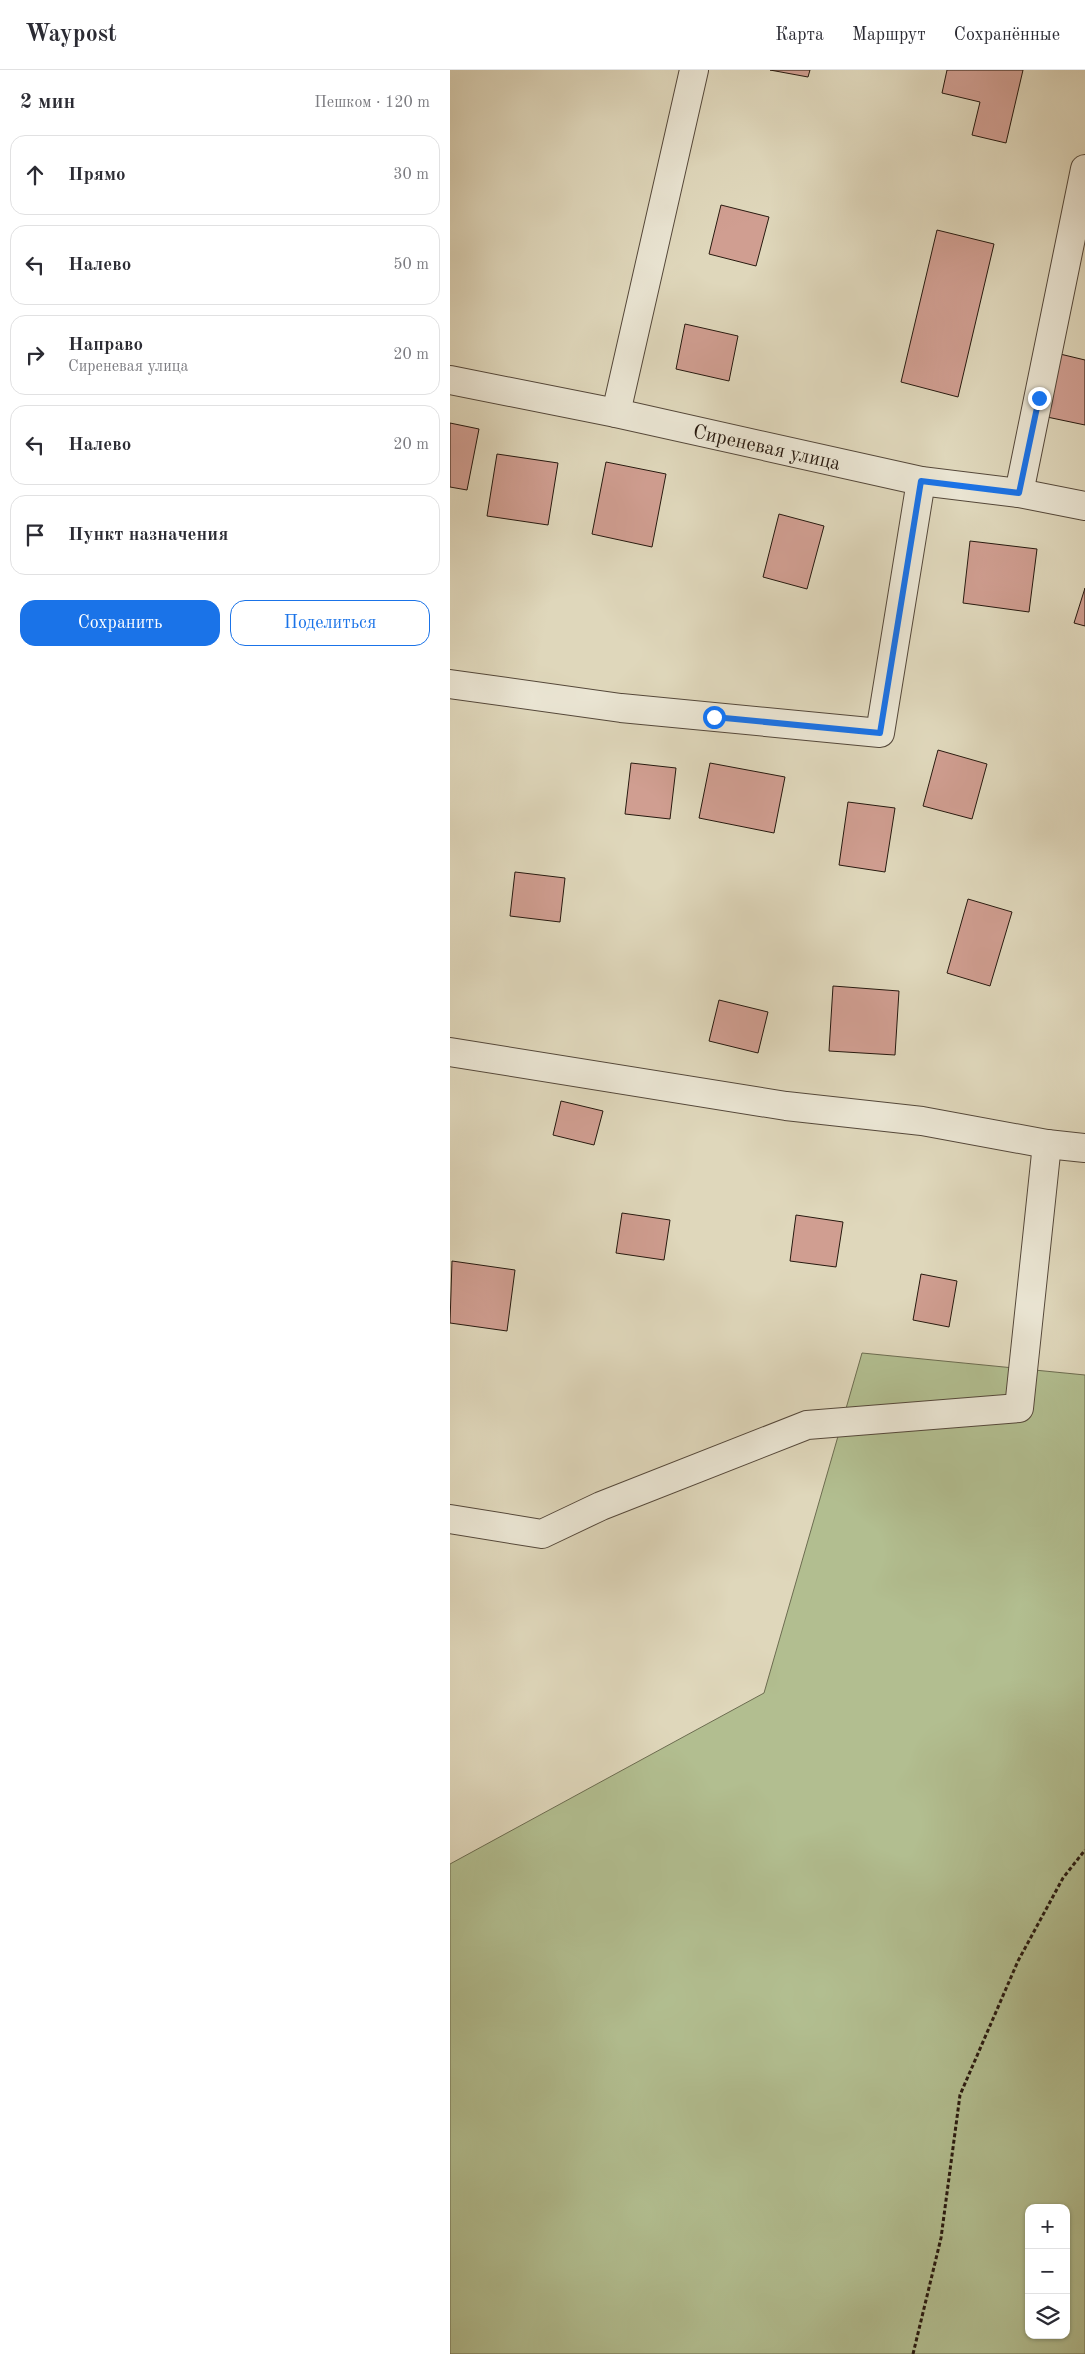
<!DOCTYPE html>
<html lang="ru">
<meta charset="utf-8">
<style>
body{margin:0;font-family:"Old Standard TT",serif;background:#f7f7f7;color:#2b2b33}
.controls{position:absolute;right:15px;bottom:15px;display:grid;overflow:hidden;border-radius:10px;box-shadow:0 1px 4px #0004}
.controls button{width:45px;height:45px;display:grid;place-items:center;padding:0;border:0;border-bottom:1px solid #e1e1e2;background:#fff;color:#2b2b33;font:25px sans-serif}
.stop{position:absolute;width:15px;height:15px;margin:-11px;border:4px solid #1a73e8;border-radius:50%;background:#fff}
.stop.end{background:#1a73e8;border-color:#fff;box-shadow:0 1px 5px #0008}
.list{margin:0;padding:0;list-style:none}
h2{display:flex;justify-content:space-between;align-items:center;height:65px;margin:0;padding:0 20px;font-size:21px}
h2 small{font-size:16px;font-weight:400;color:#7c7c81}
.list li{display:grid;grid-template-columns:32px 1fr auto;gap:15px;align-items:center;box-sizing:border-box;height:80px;margin:0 10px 10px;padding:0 10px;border:1px solid #e1e1e2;border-radius:15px}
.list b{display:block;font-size:19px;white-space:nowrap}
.list p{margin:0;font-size:16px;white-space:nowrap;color:#7c7c81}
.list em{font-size:16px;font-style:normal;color:#7c7c81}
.actions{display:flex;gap:10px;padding:15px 20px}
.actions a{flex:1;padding:11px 0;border:1px solid #1a73e8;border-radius:15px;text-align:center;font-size:18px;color:#1a73e8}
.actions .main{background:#1a73e8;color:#fff}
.icon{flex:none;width:28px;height:28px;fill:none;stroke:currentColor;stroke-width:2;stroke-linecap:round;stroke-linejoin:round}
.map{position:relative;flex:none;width:635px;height:2284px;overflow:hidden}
header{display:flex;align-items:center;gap:30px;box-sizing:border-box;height:70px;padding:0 25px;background:#fff;border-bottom:1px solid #e1e1e2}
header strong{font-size:24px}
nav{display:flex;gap:28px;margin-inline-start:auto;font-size:18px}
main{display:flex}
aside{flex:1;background:#fff}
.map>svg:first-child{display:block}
.green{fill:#b2be90;stroke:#6c6c50;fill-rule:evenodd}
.building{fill:#d09e91;stroke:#27190f}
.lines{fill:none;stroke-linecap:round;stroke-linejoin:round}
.minor-casing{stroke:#55483a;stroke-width:30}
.path{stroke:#27190f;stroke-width:3;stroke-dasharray:4 2.5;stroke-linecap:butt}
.minor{stroke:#eae5d3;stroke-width:28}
.route{stroke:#1a73e8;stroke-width:6}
.labels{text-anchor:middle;stroke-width:5;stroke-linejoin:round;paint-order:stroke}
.street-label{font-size:20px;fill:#27190f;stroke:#eae5d3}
</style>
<header>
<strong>Waypost</strong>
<nav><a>Карта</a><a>Маршрут</a><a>Сохранённые</a></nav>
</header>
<main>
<aside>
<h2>2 мин<small>Пешком · 120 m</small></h2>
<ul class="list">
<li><svg class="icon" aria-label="ahead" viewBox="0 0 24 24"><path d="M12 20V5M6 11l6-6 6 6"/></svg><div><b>Прямо</b></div><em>30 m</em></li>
<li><svg class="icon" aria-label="left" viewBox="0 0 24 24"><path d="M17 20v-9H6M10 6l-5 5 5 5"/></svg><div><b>Налево</b></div><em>50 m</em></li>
<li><svg class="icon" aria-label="right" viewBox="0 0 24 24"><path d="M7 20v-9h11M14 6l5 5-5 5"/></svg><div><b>Направо</b><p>Сиреневая улица</p></div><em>20 m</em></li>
<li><svg class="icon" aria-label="left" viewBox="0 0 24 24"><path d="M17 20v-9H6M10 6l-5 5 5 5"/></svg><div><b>Налево</b></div><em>20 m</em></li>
<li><svg class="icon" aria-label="arrive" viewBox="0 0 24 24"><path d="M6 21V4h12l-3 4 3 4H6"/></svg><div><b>Пункт назначения</b></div></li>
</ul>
<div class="actions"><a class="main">Сохранить</a><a>Поделиться</a></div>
</aside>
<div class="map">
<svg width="635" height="2284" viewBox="0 0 635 2284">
<rect width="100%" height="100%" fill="#dfd7bb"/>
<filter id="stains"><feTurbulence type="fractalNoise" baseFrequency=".004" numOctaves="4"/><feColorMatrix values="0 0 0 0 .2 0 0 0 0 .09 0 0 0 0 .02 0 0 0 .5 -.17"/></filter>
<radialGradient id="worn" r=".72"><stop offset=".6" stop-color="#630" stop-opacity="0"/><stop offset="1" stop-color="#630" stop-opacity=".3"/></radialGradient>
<!-- green -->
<path class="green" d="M 412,1283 L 635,1305 L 635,2284 L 0,2284 L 0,1794 L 314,1623 ZM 579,2138 L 616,2138 L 616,2265 L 579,2265 Z"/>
<!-- building -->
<path class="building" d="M 320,0 L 360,0 L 358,7 Z
M 497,0 L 573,0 L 556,73 L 522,65 L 530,32 L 492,23 Z
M 271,135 L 319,147 L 306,196 L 259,184 Z
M 487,160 L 544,174 L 508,327 L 451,312 Z
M 235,254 L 288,266 L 279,311 L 226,299 Z
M 610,284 L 635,290 L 635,355 L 597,347 Z
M 0,353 L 29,359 L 17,420 L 0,417 Z
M 47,384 L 108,393 L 98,455 L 37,446 Z
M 156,392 L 216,404 L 202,477 L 142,464 Z
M 329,444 L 374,456 L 357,519 L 313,507 Z
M 520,471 L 587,479 L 579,542 L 513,533 Z
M 635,518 L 635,556 L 624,553 Z
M 488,680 L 537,694 L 522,749 L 473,736 Z
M 181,693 L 226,698 L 220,749 L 175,744 Z
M 260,693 L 335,707 L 324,763 L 249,748 Z
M 398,732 L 445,738 L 435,802 L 389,795 Z
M 65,802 L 115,808 L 110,852 L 60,846 Z
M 518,829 L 562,842 L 540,916 L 497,903 Z
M 383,916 L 449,921 L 445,985 L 379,981 Z
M 269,930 L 318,942 L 308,983 L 259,971 Z
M 111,1031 L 153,1041 L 144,1075 L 103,1065 Z
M 172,1143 L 220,1150 L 214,1190 L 166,1183 Z
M 346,1145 L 393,1152 L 386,1197 L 340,1191 Z
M 2,1191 L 65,1200 L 57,1261 L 0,1253 Z
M 471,1204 L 507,1211 L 499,1257 L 463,1250 Z"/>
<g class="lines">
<defs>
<g id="minor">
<path id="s1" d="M 0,310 L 166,343 L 471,411 L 569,423 L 635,436"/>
<path d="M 166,343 L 244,0"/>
<path d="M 569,423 L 635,99"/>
<path d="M 0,614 L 171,638 L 430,663 L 471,411"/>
<path d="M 0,982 L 336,1036 L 472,1051 L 597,1074 L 635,1078"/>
<path d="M 0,1449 L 92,1464 L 151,1436 L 357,1355 L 569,1338 L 597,1074"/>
</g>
</defs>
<!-- minor casing -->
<use href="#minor" class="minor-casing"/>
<!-- path -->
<path class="path" d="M 463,2284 L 491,2168 L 510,2025 L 568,1891 L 613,1808 L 635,1780"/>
<!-- minor -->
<use href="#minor" class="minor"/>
</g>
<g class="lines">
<!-- route -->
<path class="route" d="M 264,647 L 430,663 L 471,411 L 569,423 L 589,328"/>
</g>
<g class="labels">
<!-- street labels -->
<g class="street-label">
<text dy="7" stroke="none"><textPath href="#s1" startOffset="324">Сиреневая улица</textPath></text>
</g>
</g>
<rect width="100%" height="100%" filter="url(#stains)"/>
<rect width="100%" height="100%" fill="url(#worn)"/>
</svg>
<div class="controls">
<button>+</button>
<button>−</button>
<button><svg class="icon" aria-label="layers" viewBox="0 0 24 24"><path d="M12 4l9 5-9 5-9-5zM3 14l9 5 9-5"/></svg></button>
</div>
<div class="stop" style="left:264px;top:647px"></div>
<div class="stop end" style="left:589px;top:328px"></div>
</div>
</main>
